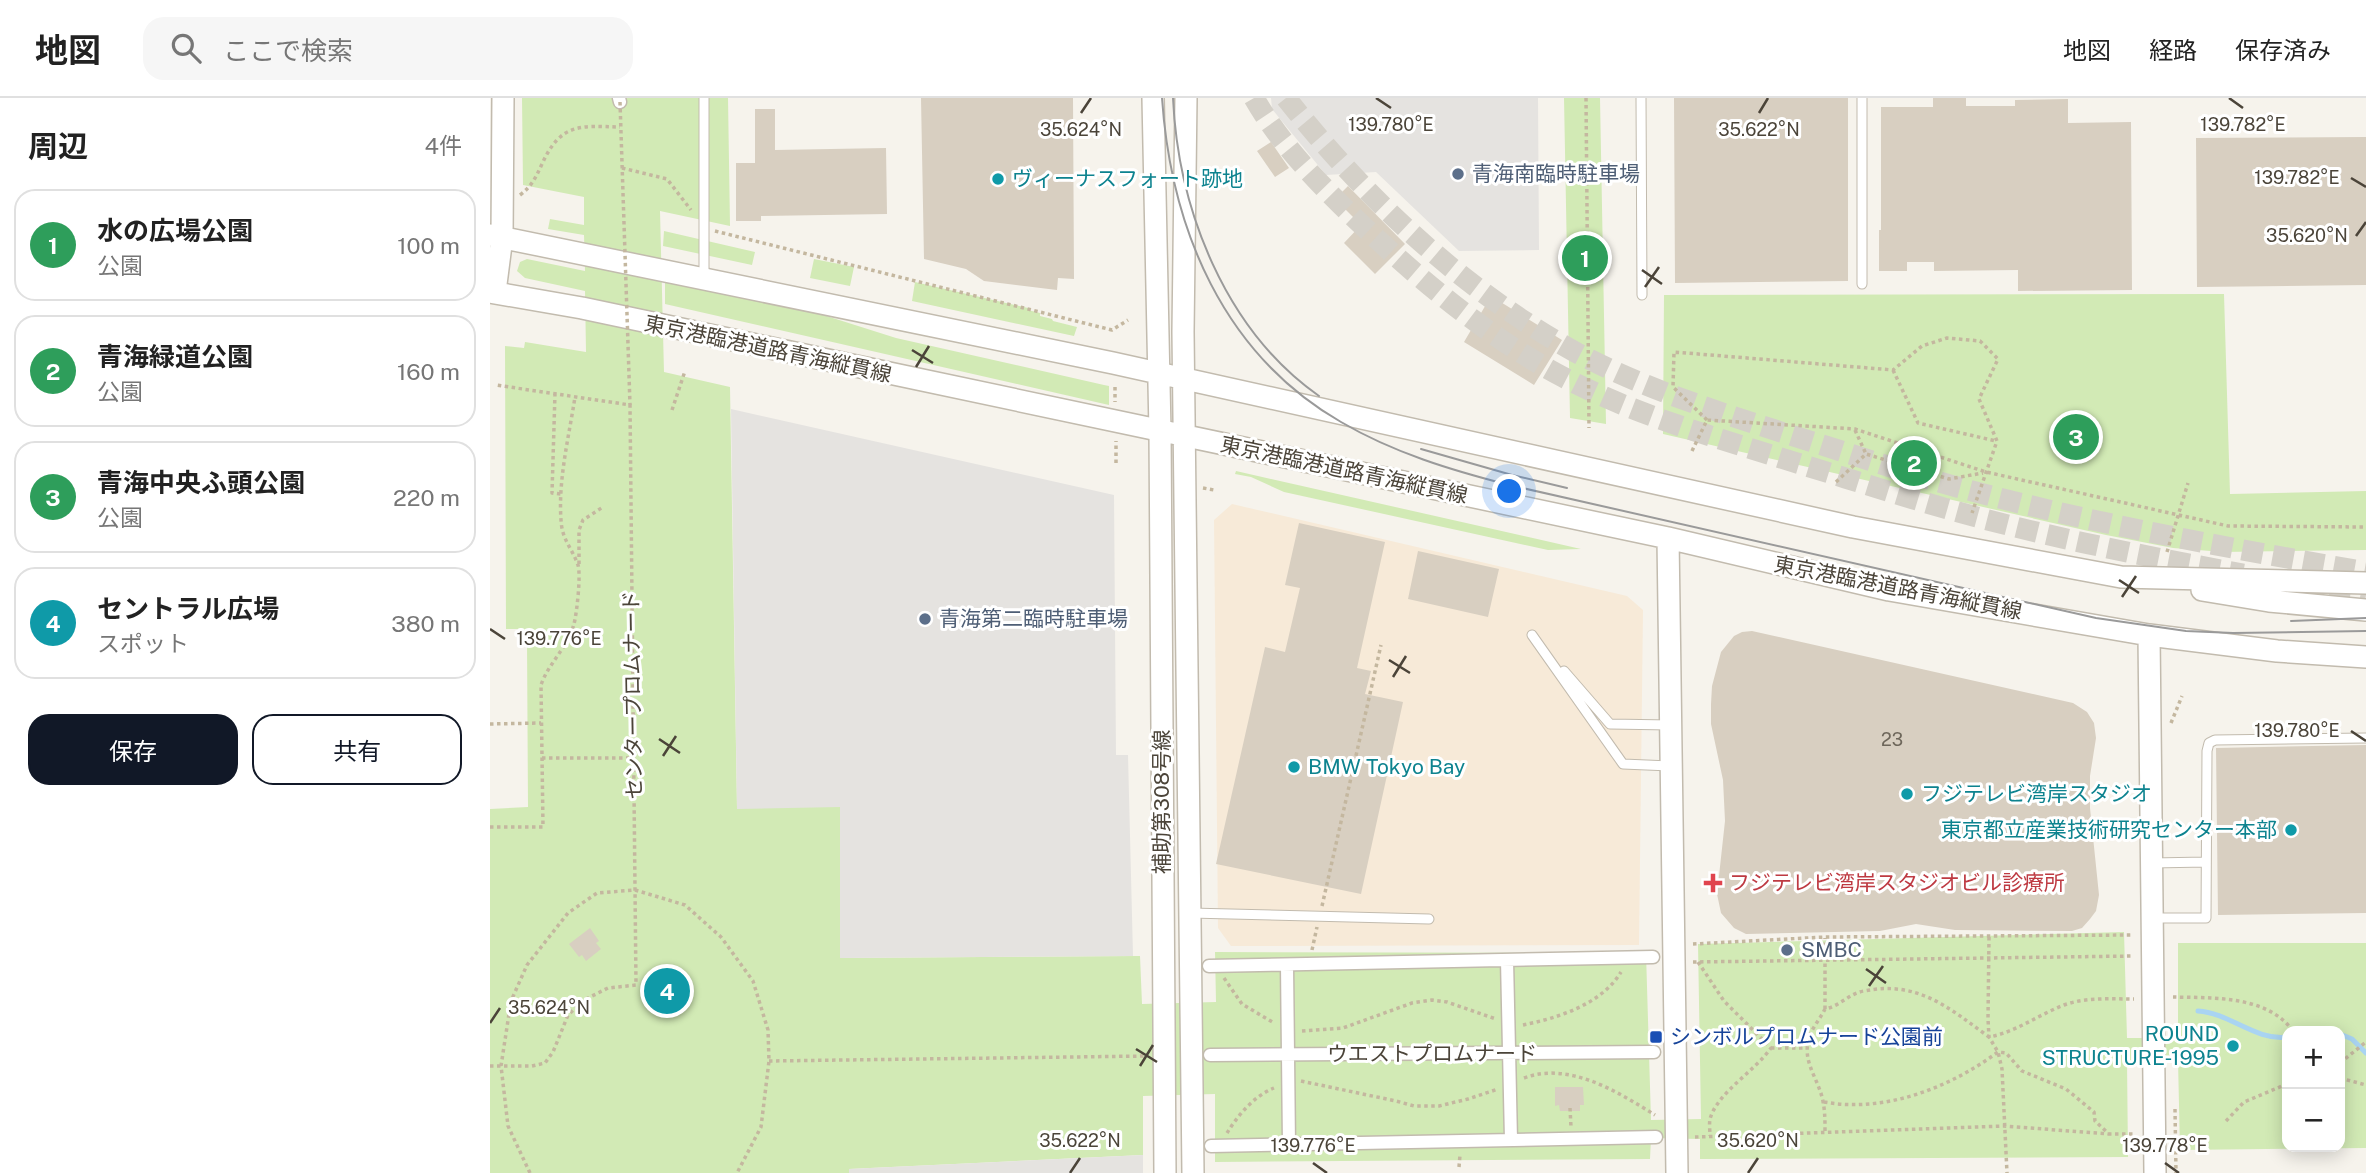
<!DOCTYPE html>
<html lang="ja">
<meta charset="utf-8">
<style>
body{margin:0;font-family:"Public Sans","Noto Sans JP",sans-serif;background:#f6f6f6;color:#222}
.controls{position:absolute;right:21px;bottom:21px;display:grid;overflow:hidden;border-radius:14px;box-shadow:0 4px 18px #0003}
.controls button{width:63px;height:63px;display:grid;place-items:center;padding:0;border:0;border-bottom:2px solid #e0e0e0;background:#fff;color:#222;font:35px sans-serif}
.you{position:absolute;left:1020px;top:394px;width:24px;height:24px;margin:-18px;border:5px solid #fff;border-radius:50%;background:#1a73e8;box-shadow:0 0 0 10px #1a73e833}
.badge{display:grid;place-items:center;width:46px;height:46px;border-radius:50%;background:#111827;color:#fff;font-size:23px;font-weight:700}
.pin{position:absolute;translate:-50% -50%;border:4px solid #fff;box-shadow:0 2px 7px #0006}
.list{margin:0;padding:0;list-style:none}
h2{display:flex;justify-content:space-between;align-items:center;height:91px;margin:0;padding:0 28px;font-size:30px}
h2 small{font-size:23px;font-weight:400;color:#767676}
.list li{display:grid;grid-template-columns:46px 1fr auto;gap:21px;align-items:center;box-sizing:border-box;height:112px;margin:0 14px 14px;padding:0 14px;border:2px solid #e0e0e0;border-radius:21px}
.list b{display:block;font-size:26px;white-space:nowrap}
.list p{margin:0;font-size:23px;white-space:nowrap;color:#767676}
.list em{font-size:23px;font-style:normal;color:#767676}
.actions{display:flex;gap:14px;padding:21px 28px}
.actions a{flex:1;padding:16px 0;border:2px solid #111827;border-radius:21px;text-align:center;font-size:24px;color:#111827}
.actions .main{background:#111827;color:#fff}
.icon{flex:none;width:38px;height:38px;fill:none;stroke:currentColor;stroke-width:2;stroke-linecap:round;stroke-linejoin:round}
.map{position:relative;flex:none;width:1876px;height:1075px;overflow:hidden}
header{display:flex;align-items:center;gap:42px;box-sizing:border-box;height:98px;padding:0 35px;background:#fff;border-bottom:2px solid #e0e0e0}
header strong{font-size:33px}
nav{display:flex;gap:38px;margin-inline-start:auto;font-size:24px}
.search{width:490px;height:63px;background:#f6f6f6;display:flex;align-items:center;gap:18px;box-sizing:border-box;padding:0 24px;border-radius:21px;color:#767676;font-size:26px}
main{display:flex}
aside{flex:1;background:#fff}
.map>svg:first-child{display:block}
.commercial{fill:#f7ead8}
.green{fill:#d2eab5;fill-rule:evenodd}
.parking{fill:#e5e3e0}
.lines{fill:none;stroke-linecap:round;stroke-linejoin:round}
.stream{stroke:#a9d4f2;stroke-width:5}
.building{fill:#d8cfc1}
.tertiary-tunnel{stroke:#d4d0c8;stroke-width:21;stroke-dasharray:21 10;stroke-linecap:butt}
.service-casing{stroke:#c2bbae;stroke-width:11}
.pedestrian-casing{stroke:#c2bbae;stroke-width:15}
.tertiary-casing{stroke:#c2bbae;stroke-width:24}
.path{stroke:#c4b79f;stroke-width:3.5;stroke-dasharray:3.5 3.5;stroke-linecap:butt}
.service{stroke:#fff;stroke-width:9}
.pedestrian{stroke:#fff;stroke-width:12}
.tertiary{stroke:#fff;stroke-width:21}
.tram{stroke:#9a9a9a;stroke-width:2}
.path-bridge{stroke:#c4b79f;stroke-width:3.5;stroke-dasharray:3.5 3.5;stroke-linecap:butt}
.ticks{fill:none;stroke:#4b4439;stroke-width:2.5}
.service-dot{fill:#5c6f8a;stroke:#fff;stroke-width:2.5}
.culture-dot{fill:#0f9aa8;stroke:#fff;stroke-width:2.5}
.health-dot{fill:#e0444e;stroke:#fff;stroke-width:2.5}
.transit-dot{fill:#1a4fb4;stroke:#fff;stroke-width:2.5}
.labels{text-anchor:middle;stroke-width:6;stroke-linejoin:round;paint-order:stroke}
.number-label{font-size:18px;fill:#6e675b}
.service-label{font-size:21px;fill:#4e5e75;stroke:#fff;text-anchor:start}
.culture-label{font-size:21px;fill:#0d838f;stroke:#fff;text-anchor:start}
.street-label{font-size:21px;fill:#4b4439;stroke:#fff}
.health-label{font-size:21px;fill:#be3a42;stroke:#fff;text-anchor:start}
.transit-label{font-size:21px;fill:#164399;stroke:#fff;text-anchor:start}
.ticks-label{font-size:18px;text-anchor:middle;fill:#4b4439;stroke:#fff;stroke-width:6;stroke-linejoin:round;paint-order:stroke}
</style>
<header>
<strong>地図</strong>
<div class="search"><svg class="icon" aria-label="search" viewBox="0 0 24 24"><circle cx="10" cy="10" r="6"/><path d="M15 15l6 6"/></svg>ここで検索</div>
<nav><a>地図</a><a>経路</a><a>保存済み</a></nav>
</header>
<main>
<aside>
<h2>周辺<small>4件</small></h2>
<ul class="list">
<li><span class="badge" style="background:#2e9e5b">1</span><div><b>水の広場公園</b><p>公園</p></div><em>100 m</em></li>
<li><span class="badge" style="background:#2e9e5b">2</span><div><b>青海緑道公園</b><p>公園</p></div><em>160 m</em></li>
<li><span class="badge" style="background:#2e9e5b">3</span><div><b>青海中央ふ頭公園</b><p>公園</p></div><em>220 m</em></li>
<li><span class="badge" style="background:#0f9aa8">4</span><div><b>セントラル広場</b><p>スポット</p></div><em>380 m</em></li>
</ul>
<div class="actions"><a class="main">保存</a><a>共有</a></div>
</aside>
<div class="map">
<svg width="1876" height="1075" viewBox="0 0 1876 1075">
<rect width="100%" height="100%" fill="#f6f3ec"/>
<!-- commercial -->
<path class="commercial" d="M 742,406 L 1137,498 L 1153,512 L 1149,847 L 741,848 L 728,830 L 724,422 Z"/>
<!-- green -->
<path class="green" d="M 32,0 L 238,0 L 240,128 L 170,113 L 174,274 L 240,289 L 247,710 L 350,708 L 351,860 L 650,858 L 652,906 L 726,904 L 725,854 L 1156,855 L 1161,1022 L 1211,1021 L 1208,846 L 1634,834 L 1637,940 L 1688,940 L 1688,845 L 1876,845 L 1876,1050 L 1690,1052 L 1688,962 L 1637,963 L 1638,1059 L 1210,1061 L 1210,1041 L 1161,1040 L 1160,1061 L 725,1064 L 725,996 L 653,998 L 653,1057 L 359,1071 L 359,1075 L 0,1075 L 0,711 L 38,709 L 37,543 L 30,531 L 16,531 L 15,248 L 34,250 L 35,244 L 96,254 L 95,193 L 35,180 L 27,173 L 30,164 L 37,161 L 95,173 L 94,137 L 58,131 L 60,121 L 94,127 L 94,99 L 33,87 ZM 1797,933 L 1850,933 L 1850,1049 L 1797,1049 Z
M 1074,0 L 1110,0 L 1116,326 L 1080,320 Z
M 174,133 L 265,154 L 262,167 L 173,148 Z
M 324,161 L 364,169 L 360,188 L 320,180 Z
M 175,183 L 327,215 L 406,240 L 614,287 L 619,288 L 619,307 L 175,206 Z
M 425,184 L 538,210 L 538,212 L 550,215 L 550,218 L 562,221 L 563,223 L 587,229 L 584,238 L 422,203 Z
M 1734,196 L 1740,396 L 1876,393 L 1876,452 L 1733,454 L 1683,450 L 1616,437 L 1173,336 L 1174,197 Z
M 746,373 L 1091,451 L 1058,452 L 794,394 L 761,379 L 745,376 Z"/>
<!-- parking -->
<path class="parking" d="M 781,0 L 1048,0 L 1049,152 L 969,153 L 886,74 L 836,77 L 782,11 Z
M 241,311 L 624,397 L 626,657 L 638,657 L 643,858 L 350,860 L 350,709 L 247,711 Z
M 653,1057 L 653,1075 L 359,1075 L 359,1071 Z"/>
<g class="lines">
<!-- stream -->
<path class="stream" d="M 1708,913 C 1740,915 1765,943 1797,939
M 1819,933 L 1840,933
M 1850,936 L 1862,941 L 1876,955"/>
</g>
<!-- building -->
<path class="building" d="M 431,0 L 583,0 L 584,181 L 568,180 L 567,192 L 494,183 L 476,171 L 434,161 Z
M 1184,0 L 1358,0 L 1358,183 L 1185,185 Z
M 1443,0 L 1476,0 L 1476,8 L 1525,8 L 1525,2 L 1578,1 L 1578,25 L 1641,24 L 1642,192 L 1528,193 L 1528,172 L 1444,173 L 1444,164 L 1417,164 L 1417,173 L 1389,173 L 1389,132 L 1391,132 L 1391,9 L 1443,9 Z
M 265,11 L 285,11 L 285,52 L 396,50 L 397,116 L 271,118 L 271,123 L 246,123 L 246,65 L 265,65 Z
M 1876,39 L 1876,187 L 1707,189 L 1706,40 Z
M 781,44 L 799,70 L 785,79 L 767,53 Z
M 858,88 L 915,146 L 885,176 L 854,145 L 871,127 L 845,101 Z
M 1001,198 L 1072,242 L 1044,287 L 974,244 Z
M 809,425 L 895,444 L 867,570 L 881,573 L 875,596 L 913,604 L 871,796 L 726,766 L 775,549 L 795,554 L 810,490 L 795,487 Z
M 928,453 L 1009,471 L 998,519 L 918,501 Z
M 1262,533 L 1583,605 L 1597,614 L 1604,625 L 1606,640 L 1600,678 L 1600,710 L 1609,797 L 1606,813 L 1600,821 L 1592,830 L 1582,833 L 1465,832 L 1426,826 L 1390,833 L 1256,836 L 1244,830 L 1231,815 L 1227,796 L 1235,723 L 1233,682 L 1221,626 L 1221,606 L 1222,588 L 1231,554 L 1244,538 L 1252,534 Z
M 1876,647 L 1876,815 L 1728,817 L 1726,650 Z
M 100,830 L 109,843 L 106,845 L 111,851 L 96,863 L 92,857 L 89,859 L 79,846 Z
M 1065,989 L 1093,989 L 1094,1007 L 1090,1007 L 1090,1013 L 1070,1013 L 1069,1007 L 1065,1008 Z"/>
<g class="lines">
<!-- tertiary-tunnel -->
<path class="tertiary-tunnel" d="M 764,0 C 792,49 834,91 874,129 C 935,186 999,240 1073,279 C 1147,318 1228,340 1307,365 C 1356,380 1405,396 1454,410 C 1552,438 1653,458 1753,476
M 796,0 C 877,102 973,192 1087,255 C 1163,295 1244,319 1326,345 C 1374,360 1422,377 1471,390 C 1604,426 1740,450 1876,474
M 1840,491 L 1876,497"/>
<defs>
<path id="service" d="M 1151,0 L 1152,197
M 1372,0 L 1372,186
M 214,180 L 214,0
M 1042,537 L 1133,666 L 1180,668
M 1074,573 L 1120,626 L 1180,627
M 1662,765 L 1716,764
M 700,815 L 939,821
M 1662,820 L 1716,820 L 1717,653 L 1719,645 L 1725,642 L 1876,640"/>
<path id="pedestrian" d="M 129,0 L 130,4
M 1017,862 L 1021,1042
M 797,867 L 799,1047
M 719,868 L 1163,859
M 720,957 L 1164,954
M 721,1048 L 1166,1039"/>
<path id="tertiary" d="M 663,0 L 670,333 L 675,1075
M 696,0 L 693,234 L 703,1075
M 0,137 L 623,265 L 1363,429 L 1631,479 L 1876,485
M 0,194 L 92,210 L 1178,440 L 1399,492 L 1659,537 L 1787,553 L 1876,559
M 5,194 L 12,139 L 13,0
M 1178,440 L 1187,1075
M 1712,492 L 1779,503 L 1876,512
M 1659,537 L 1665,1075"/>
</defs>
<!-- service casing -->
<use href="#service" class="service-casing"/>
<!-- pedestrian casing -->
<use href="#pedestrian" class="pedestrian-casing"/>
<!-- tertiary casing -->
<use href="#tertiary" class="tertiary-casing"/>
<!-- path -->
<path class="path" d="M 1096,0 L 1099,330
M 132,70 L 177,81 L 201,112
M 30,97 C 42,88 46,79 52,66 C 71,24 91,28 130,29
M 225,133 L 622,232 L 638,222
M 1403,272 L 1428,325 L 1506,343
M 625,289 L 625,304
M 65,295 L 62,395 L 71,396
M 182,312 L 195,273
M 1217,322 L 1183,289 L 1184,254 L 1403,272 L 1432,248 L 1457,240 L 1490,243 L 1508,261 L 1489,301 L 1507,343 L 1482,415
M 1365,332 L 1376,356
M 1202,353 L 1217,322 L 1365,331 L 1496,374 L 1738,428 L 1876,429
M 626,365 L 626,343
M 1346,384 L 1376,356 L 1459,381 L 1493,375
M 713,390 L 724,392
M 1677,454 L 1698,385
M 89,466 L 89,432 L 93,422 L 113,409
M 1681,625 L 1692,598
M 0,626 L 51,625
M 52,660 L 143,660
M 0,729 L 53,729 L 51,587 C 58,566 78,549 84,526 C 87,514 91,477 88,467 C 82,450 72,442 71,422 C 68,382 79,338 85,299
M 832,808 L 891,547
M 1499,839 L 1498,921 L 1499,939 L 1508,954 L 1512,971 L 1517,1075
M 1203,846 L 1335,839 L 1642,837
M 822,852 L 827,829
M 1203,864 L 1643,858
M 1208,864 L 1234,903 L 1281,950 C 1265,973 1227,995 1220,1021 C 1219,1026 1220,1033 1220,1038
M 734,880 L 752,906 L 784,925
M 1683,899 C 1722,900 1777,897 1803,933
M 1335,911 L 1335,840
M 1033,927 C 1068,920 1112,906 1131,874
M 812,933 L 853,930 L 922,905 L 942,902 L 957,904 L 1006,921
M 1281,950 L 1317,950
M 279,963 L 657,958
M 1850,965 L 1876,944
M 0,968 L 42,968 L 55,965 L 63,954 L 78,917 L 94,902 L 118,890 L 146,887 L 140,307 L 6,287
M 1034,980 C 1079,963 1128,994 1165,1017
M 1850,980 L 1876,987
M 811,983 L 906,1003 L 924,1008 L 949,1008 L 978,1001 L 1008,991
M 1334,1004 C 1395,1015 1459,990 1508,954 L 1516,955 L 1532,973 L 1576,991 L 1604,1014 L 1605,1023 L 1619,1036 L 1644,1036
M 1080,1010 L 1081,1029
M 1685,1011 L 1686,1075
M 1736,1023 L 1754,1004 L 1797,986
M 1335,1033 C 1335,1021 1335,1011 1332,999 C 1327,979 1312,963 1319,940 C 1322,930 1330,921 1335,911 C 1350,908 1360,895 1374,893 C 1428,882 1459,910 1499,939 C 1526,934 1548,917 1574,907 C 1596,899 1621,901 1644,901
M 737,1035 C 748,1017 764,998 784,990
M 1205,1039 L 1514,1028 L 1619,1036
M 969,1069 L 970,1057
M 40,1075 L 18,1028 L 11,968 L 21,903 L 37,867 L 78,815 L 107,795 L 145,792 L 195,807 L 231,839 L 263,883 L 278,932 L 279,963 L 271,1029 L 247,1075"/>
<!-- service -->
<use href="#service" class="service"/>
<!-- pedestrian -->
<use href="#pedestrian" class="pedestrian"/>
<!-- tertiary -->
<use href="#tertiary" class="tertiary"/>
<!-- tram -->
<path class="tram" d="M 672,0 C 681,131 733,256 851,324 C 904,355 961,372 1019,387 L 1606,520 L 1696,533 L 1743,535 L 1876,533
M 683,0 C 688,111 735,232 829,298
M 931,351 L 1022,377 L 1077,390
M 1801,523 L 1876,520"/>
<!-- path-bridge -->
<path class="path-bridge" d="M 130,4 L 140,307"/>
</g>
<!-- ticks -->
<path class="ticks" d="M 886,0 L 901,10M 1739,0 L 1753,10M 591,15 L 601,0M 1269,15 L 1278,0M 1861,80 L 1876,89M 1866,138 L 1876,124M 1152,172 L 1172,186M 1155,189 L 1169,169M 422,252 L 443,265M 426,269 L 439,248M 1629,482 L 1649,495M 1632,499 L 1646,478M 0,531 L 15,541M 899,562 L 920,575M 903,579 L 916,558M 1861,633 L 1876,643M 169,641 L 190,655M 173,658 L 186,638M 1376,871 L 1396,885M 1379,888 L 1393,868M 0,925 L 10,910M 646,951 L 667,964M 650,968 L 663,947M 823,1065 L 837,1075M 1675,1065 L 1689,1075M 580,1075 L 590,1060M 1258,1075 L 1268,1060"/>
<!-- markers -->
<g class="service-dot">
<circle cx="968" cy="76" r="7"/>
<circle cx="435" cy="521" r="7"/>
<circle cx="1297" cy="852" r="7"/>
</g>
<g class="culture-dot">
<circle cx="508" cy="81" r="7"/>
<circle cx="804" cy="669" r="7"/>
<circle cx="1417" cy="696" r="7"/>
<circle cx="1801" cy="732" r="7"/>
<circle cx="1743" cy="948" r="7"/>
</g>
<path class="health-dot" d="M1219.5 774.5h7v7h7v7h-7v7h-7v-7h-7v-7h7z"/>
<rect class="transit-dot" x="1159" y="932" width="14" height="14" rx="3.5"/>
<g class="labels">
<!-- number labels -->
<g class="number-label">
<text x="1402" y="648">23</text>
</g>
<!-- service labels -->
<g class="service-label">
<text x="982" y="83">青海南臨時駐車場</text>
<text x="449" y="528">青海第二臨時駐車場</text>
<text x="1311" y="859">SMBC</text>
</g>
<!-- culture labels -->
<g class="culture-label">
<text x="522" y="88">ヴィーナスフォート跡地</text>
<text x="818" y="676">BMW Tokyo Bay</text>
<text x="1431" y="703">フジテレビ湾岸スタジオ</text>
<text x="1787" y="739" text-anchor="end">東京都立産業技術研究センター本部</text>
<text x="1729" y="943" text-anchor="end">ROUND<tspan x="1729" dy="24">STRUCTURE-1995</tspan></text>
</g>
<!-- street labels -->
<g class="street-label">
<text transform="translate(278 251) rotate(12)" y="7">東京港臨港道路青海縦貫線</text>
<text transform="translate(854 372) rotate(12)" y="7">東京港臨港道路青海縦貫線</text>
<text transform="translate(1408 490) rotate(11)" y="7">東京港臨港道路青海縦貫線</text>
<text transform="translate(143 597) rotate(-91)" y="7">センタープロムナード</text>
<text transform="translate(672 704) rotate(-90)" y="7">補助第308号線</text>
<text x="942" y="963">ウエストプロムナード</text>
</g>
<!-- health labels -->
<g class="health-label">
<text x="1239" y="792">フジテレビ湾岸スタジオビル診療所</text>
</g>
<!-- transit labels -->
<g class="transit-label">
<text x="1180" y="946">シンボルプロムナード公園前</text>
</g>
</g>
<g class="ticks-label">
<text x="901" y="33">139.780°E</text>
<text x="1753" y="33">139.782°E</text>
<text x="591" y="38">35.624°N</text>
<text x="1269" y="38">35.622°N</text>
<text x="1807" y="86">139.782°E</text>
<text x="1817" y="144">35.620°N</text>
<text x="69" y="547">139.776°E</text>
<text x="1807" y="639">139.780°E</text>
<text x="59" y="916">35.624°N</text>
<text x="590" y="1049">35.622°N</text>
<text x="1268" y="1049">35.620°N</text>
<text x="823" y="1054">139.776°E</text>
<text x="1675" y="1054">139.778°E</text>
</g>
</svg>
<div class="controls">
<button>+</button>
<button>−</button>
</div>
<div class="you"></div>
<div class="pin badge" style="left:1095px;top:160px;background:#2e9e5b">1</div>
<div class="pin badge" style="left:1424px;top:365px;background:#2e9e5b">2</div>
<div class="pin badge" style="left:1586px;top:339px;background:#2e9e5b">3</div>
<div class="pin badge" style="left:177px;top:893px;background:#0f9aa8">4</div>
</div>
</main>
